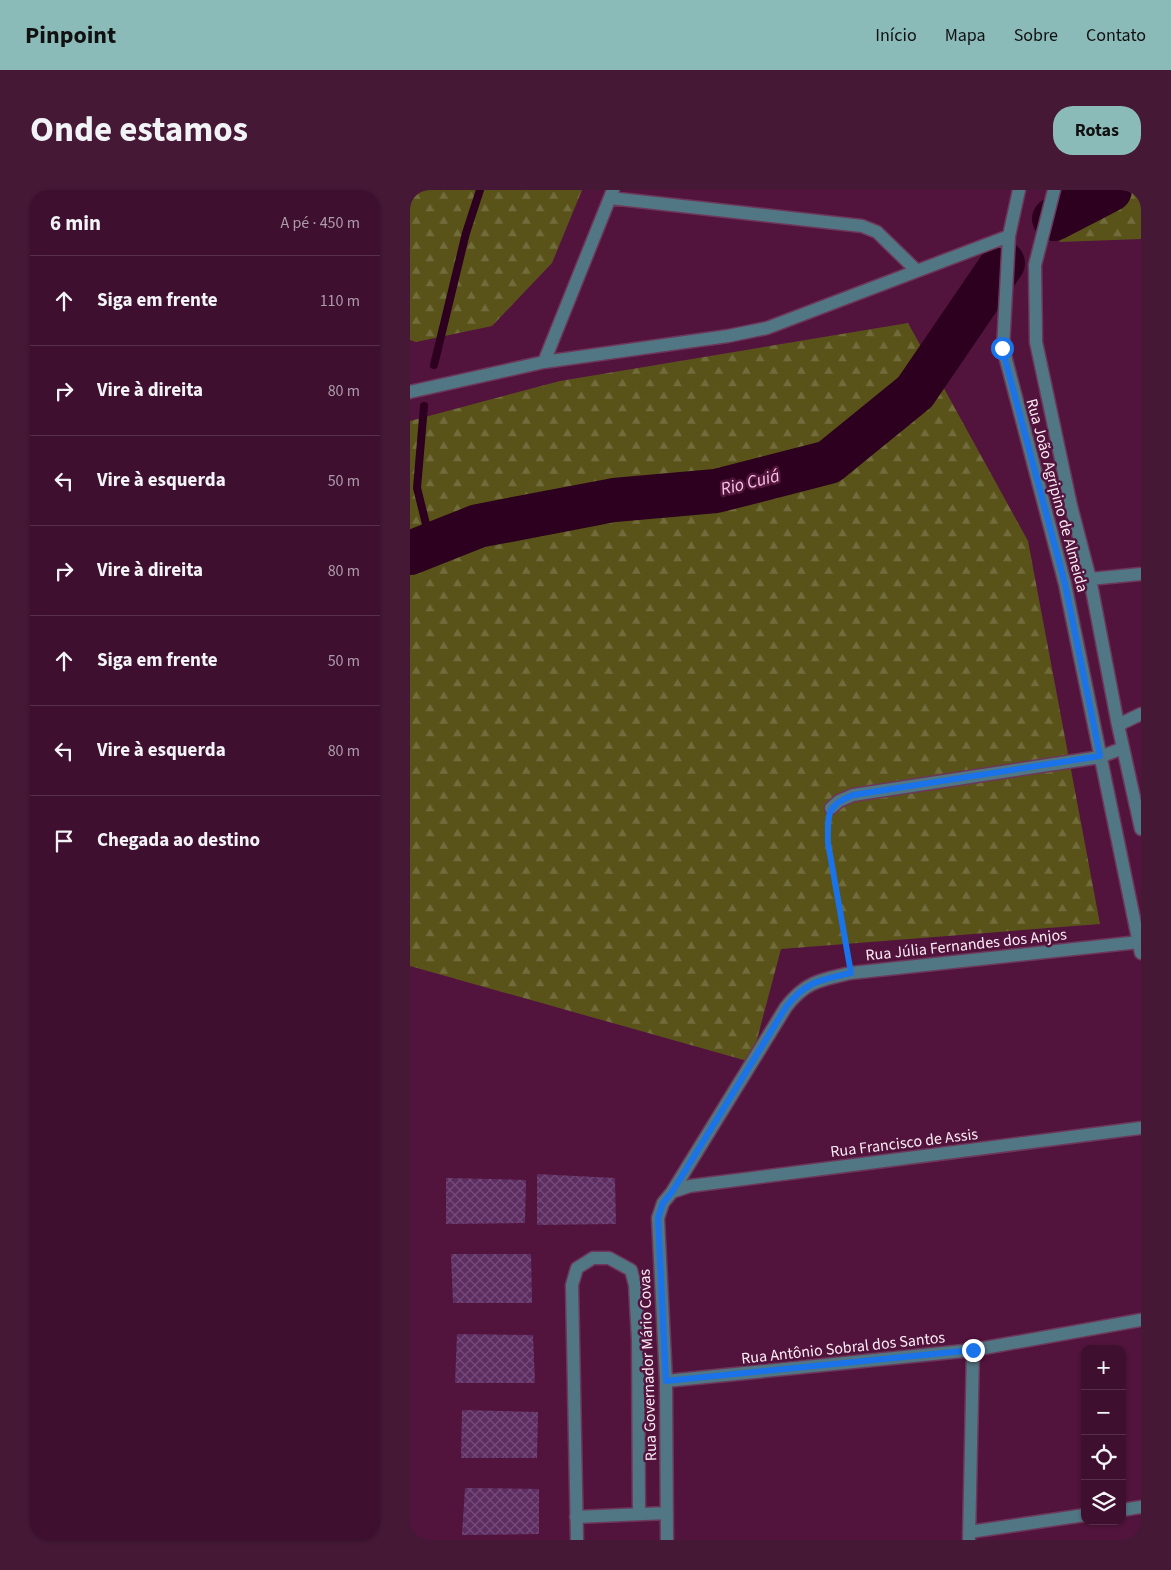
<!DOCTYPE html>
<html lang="pt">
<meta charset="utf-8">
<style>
body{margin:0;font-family:"Source Sans 3",sans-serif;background:#451836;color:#f1f3f6}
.controls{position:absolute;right:15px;bottom:15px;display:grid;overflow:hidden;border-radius:10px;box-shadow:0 1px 4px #0004}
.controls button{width:45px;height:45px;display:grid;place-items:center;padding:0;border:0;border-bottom:1px solid #572f4a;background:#3e0f2e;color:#f1f3f6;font:25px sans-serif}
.stop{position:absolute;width:15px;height:15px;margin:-11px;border:4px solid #1a73e8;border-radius:50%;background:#fff}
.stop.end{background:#1a73e8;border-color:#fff;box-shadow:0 1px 5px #0008}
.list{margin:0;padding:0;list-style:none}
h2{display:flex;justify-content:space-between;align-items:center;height:65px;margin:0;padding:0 20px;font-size:21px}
h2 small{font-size:16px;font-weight:400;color:#ad9caa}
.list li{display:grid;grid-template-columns:32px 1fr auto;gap:15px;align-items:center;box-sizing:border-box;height:90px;padding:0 20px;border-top:1px solid #572f4a}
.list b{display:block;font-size:19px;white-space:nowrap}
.list em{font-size:16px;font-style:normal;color:#ad9caa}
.icon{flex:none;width:28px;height:28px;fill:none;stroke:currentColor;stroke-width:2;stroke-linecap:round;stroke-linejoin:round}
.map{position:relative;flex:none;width:731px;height:1350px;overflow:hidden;border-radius:20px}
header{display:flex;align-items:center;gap:30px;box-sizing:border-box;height:70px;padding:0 25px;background:#8bbbb9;color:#111}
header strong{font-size:24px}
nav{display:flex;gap:28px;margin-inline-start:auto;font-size:18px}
.intro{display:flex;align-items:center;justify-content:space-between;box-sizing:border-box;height:120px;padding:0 30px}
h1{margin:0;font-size:35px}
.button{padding:12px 22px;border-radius:20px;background:#8bbbb9;color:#111;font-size:18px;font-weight:700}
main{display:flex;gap:30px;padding:0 30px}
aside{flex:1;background:#3e0f2e;border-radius:20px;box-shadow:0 1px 4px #0004}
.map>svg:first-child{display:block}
.forest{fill:url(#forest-firs)}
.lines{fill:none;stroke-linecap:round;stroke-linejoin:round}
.stream{stroke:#2c001e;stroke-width:8}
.river{stroke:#2c001e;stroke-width:44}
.building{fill:url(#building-cross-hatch)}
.minor-casing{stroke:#6d375a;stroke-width:15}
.path{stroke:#9b708b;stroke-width:3;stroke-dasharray:2.5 2.5;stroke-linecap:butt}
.minor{stroke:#517684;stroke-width:12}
.route{stroke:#1a73e8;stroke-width:6}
.labels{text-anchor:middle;stroke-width:5;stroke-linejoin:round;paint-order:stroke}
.street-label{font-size:16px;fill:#fcecf4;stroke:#52143d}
.water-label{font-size:18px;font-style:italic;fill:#f6c3e0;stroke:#52143d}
</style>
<header>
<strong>Pinpoint</strong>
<nav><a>Início</a><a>Mapa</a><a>Sobre</a><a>Contato</a></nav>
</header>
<div class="intro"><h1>Onde estamos</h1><a class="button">Rotas</a></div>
<main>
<aside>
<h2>6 min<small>A pé · 450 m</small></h2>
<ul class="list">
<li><svg class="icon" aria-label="ahead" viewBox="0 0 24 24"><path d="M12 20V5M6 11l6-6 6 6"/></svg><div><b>Siga em frente</b></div><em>110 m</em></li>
<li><svg class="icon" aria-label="right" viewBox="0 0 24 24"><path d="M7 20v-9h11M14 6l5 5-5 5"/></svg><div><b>Vire à direita</b></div><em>80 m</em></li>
<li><svg class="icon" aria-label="left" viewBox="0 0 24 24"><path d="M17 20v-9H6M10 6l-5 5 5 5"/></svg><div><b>Vire à esquerda</b></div><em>50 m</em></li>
<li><svg class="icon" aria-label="right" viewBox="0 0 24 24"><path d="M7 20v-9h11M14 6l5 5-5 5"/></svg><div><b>Vire à direita</b></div><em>80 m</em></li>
<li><svg class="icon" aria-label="ahead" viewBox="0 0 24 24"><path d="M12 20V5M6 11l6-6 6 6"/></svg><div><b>Siga em frente</b></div><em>50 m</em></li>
<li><svg class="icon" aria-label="left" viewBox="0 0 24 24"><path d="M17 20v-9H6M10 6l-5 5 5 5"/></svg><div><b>Vire à esquerda</b></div><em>80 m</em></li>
<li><svg class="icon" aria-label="arrive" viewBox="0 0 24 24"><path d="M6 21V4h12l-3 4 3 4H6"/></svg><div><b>Chegada ao destino</b></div></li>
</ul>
</aside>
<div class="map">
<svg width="731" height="1350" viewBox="0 0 731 1350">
<defs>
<pattern id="forest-firs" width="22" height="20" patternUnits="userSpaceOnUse" patternTransform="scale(1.25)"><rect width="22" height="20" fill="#59531a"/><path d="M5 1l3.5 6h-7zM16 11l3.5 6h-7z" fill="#726c3c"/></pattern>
<pattern id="building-cross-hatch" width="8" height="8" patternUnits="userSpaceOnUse" patternTransform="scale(1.25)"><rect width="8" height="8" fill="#5d2d62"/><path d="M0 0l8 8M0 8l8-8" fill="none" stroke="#754c79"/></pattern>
</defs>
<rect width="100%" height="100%" fill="#52143d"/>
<!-- forest -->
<path class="forest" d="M 0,0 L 172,0 L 142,73 L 82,136 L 6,152 L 0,150 Z
M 683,0 L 731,0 L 731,49 L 649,52 Z
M 498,133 L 618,351 L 690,734 L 371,759 L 341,872 L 0,776 L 0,231 L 150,191 Z"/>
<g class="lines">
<!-- stream -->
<path class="stream" d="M 24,175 L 56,43 L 70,0
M 14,216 L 7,298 L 21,354"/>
<!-- river -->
<path class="river" d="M 644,29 L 700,0
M 0,363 L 68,336 L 204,310 L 306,301 L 419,272 L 505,202 L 593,73"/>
</g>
<!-- building -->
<path class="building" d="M 127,984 L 205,988 L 206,1034 L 127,1035 Z
M 36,988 L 116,990 L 115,1033 L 36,1034 Z
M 41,1064 L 121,1064 L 122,1113 L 43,1113 Z
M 47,1144 L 123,1145 L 125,1193 L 45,1193 Z
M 52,1220 L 128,1222 L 127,1268 L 51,1268 Z
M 55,1298 L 129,1299 L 129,1344 L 52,1345 Z"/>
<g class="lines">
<defs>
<path id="minor" d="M 609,0 L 599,46 L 593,158 L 655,394 L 731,763
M 644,0 L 625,75 L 626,152 L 661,316 L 680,389 L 708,535 L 731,639
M 200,8 L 452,36 L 467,42 L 507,81
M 134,172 L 203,0
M 0,202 L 134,172 L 318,146 L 357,138 L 599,46
M 680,389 L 731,384
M 708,535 L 731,524
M 421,618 L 429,611 L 443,605 L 690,567 L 713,558
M 262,1002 L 280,996 L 731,938
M 256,1191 L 563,1160 L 731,1130
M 712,1320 L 731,1317
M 166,1327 L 257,1323
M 559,1342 L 675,1325
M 167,1350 L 162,1095 L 167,1078 L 183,1068 L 199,1068 L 221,1080 L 225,1095 L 228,1149 L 229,1324
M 257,1350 L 256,1191 L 248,1028 L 253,1013 L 262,1002 L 376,817 C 396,791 411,790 441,783 L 729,752
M 559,1350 L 563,1160"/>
</defs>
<!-- minor casing -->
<use href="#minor" class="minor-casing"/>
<!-- path -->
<path class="path" d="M 418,635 L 418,653 L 438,765"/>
<!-- minor -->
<use href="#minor" class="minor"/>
</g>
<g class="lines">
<!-- route -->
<path class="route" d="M 563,1160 L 256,1191 L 248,1028 L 253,1013 L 262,1002 L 376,817 C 396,791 411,790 441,783 L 418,653 C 418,625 415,616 443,605 L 690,566 L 655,394 L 592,158"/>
</g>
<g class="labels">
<!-- street labels -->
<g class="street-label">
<text transform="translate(648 305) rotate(75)" y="6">Rua João Agripino de Almeida</text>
<text transform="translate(556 754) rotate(-6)" y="6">Rua Júlia Fernandes dos Anjos</text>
<text transform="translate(494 952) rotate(-7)" y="6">Rua Francisco de Assis</text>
<text transform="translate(433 1157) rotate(-6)" y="6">Rua Antônio Sobral dos Santos</text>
<text transform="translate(237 1175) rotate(-92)" y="6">Rua Governador Mário Covas</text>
</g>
<!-- water labels -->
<g class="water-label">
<text transform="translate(340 292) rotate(-14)" y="6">Rio Cuiá</text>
</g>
</g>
</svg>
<div class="controls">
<button>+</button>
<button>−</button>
<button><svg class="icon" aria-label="locate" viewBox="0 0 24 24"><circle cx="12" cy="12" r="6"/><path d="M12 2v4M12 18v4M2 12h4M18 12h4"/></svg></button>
<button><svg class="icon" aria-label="layers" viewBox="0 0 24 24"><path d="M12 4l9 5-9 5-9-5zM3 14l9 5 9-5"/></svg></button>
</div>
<div class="stop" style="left:592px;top:158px"></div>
<div class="stop end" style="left:563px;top:1160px"></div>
</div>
</main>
